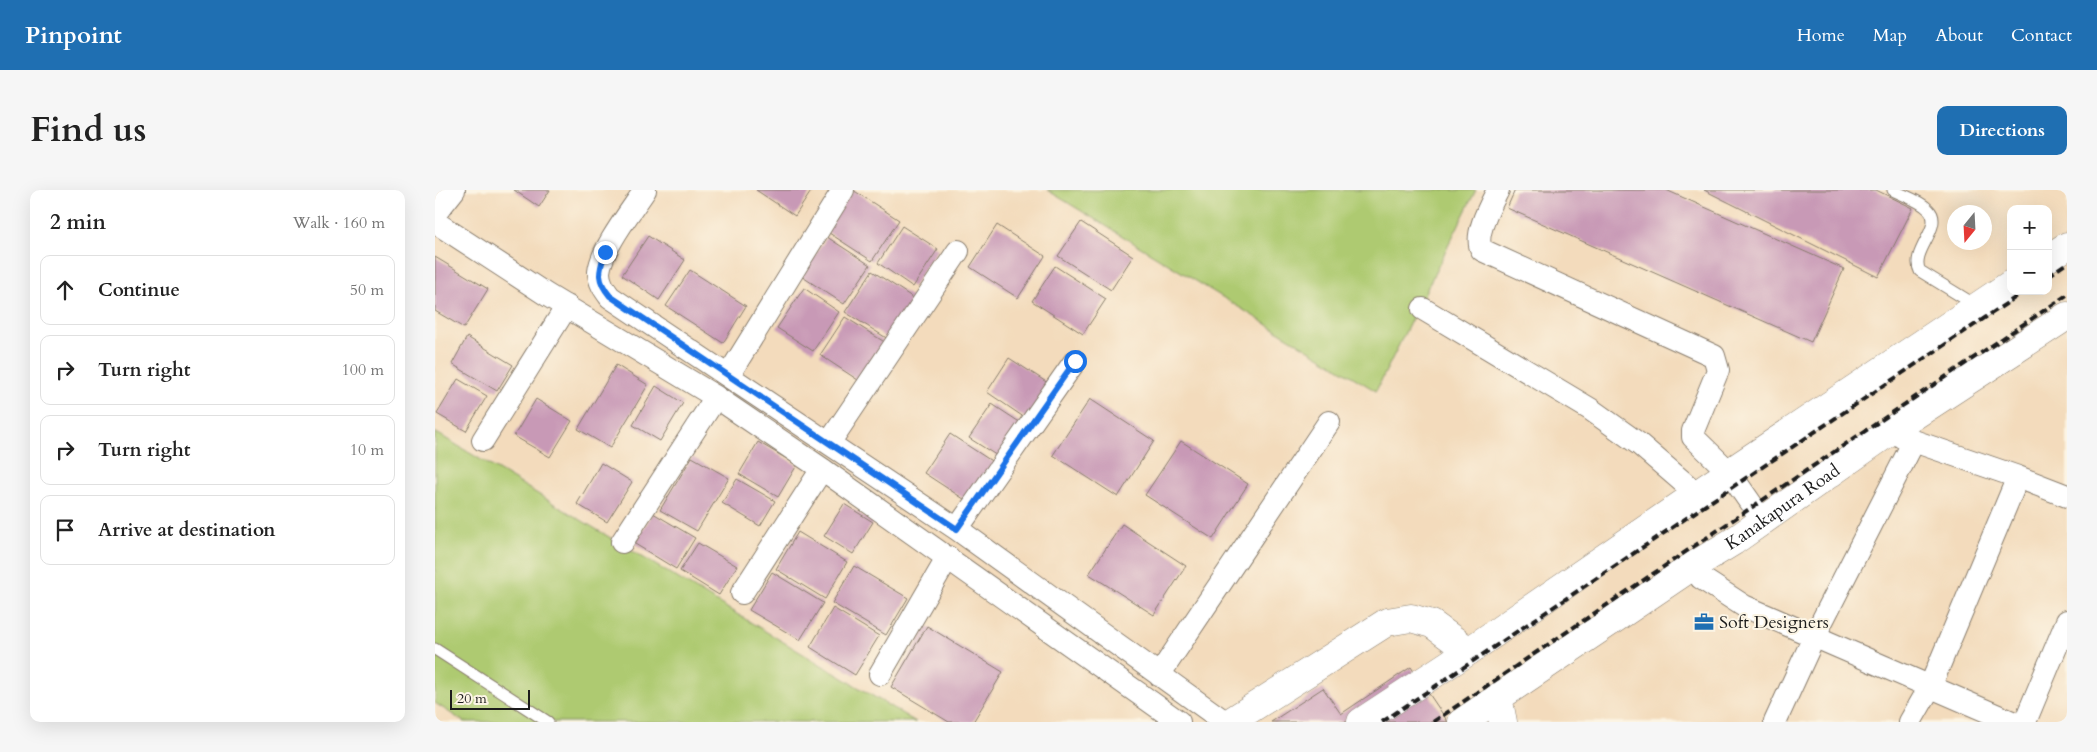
<!DOCTYPE html>
<meta charset="utf-8">
<style>
body{margin:0;font-family:Cardo,serif;background:#f6f6f6;color:#222}
.controls{position:absolute;right:15px;top:15px;display:grid;overflow:hidden;border-radius:10px;box-shadow:0 5px 20px #0002}
.controls button{width:45px;height:45px;display:grid;place-items:center;padding:0;border:0;border-bottom:1px solid #e0e0e0;background:#fff;color:#222;font:25px sans-serif}
.compass{position:absolute;left:1512px;top:15px;width:45px;height:45px;border-radius:50%;background:#fff;box-shadow:0 5px 20px #0002;rotate:198deg}
.scale{position:absolute;left:15px;bottom:12px;width:80px;box-sizing:border-box;padding-left:5px;border:2px solid #1c1c1c;border-top:0;font-size:14px;line-height:18px;white-space:nowrap;color:#1c1c1c;-webkit-text-stroke:4px #fcf5e5;paint-order:stroke}
.stop{position:absolute;width:15px;height:15px;margin:-11px;border:4px solid #1a73e8;border-radius:50%;background:#fff}
.stop.end{background:#1a73e8;border-color:#fff;box-shadow:0 1px 5px #0008}
.list{margin:0;padding:0;list-style:none}
h2{display:flex;justify-content:space-between;align-items:center;height:65px;margin:0;padding:0 20px;font-size:21px}
h2 small{font-size:16px;font-weight:400;color:#767676}
.list li{display:grid;grid-template-columns:32px 1fr auto;gap:15px;align-items:center;box-sizing:border-box;height:70px;margin:0 10px 10px;padding:0 10px;border:1px solid #e0e0e0;border-radius:10px}
.list b{display:block;font-size:19px;white-space:nowrap}
.list em{font-size:16px;font-style:normal;color:#767676}
.icon{flex:none;width:28px;height:28px;fill:none;stroke:currentColor;stroke-width:2;stroke-linecap:round;stroke-linejoin:round}
.map{position:relative;flex:none;width:1632px;height:532px;overflow:hidden;border-radius:10px}
header{display:flex;align-items:center;gap:30px;box-sizing:border-box;height:70px;padding:0 25px;background:#1f6fb2;color:#fff}
header strong{font-size:24px}
nav{display:flex;gap:28px;margin-inline-start:auto;font-size:18px}
.intro{display:flex;align-items:center;justify-content:space-between;box-sizing:border-box;height:120px;padding:0 30px}
h1{margin:0;font-size:35px}
.button{padding:12px 22px;border-radius:10px;background:#1f6fb2;color:#fff;font-size:18px;font-weight:700}
main{display:flex;gap:30px;padding:0 30px}
aside{flex:1;background:#fff;border-radius:10px;box-shadow:0 5px 20px #0002}
.map>svg:first-child{display:block}
.green{fill:#aeca71;stroke:#657346}
.building{fill:#c899b6}
.lines{fill:none;stroke-linecap:round;stroke-linejoin:round}
.service-casing{stroke:#887c6c;stroke-width:13}
.minor-casing{stroke:#887c6c;stroke-width:24}
.tertiary-casing{stroke:#887c6c;stroke-width:29}
.trunk-casing{stroke:#887c6c;stroke-width:29}
.service{stroke:#fff;stroke-width:11}
.minor{stroke:#fff;stroke-width:22}
.tertiary{stroke:#fff;stroke-width:28}
.trunk{stroke:#fff;stroke-width:28}
.rail{stroke:#1c1c1c;stroke-width:4;stroke-dasharray:8 4;stroke-linecap:butt}
.route{stroke:#1a73e8;stroke-width:6}
.labels{text-anchor:middle;stroke-width:4;stroke-linejoin:round;paint-order:stroke}
.street-label{font-size:18px;fill:#1c1c1c;stroke:#fcf5e5}
.poi-label{font-size:18px;fill:#1c1c1c;stroke:#fcf5e5;text-anchor:start}
</style>
<header>
<strong>Pinpoint</strong>
<nav><a>Home</a><a>Map</a><a>About</a><a>Contact</a></nav>
</header>
<div class="intro"><h1>Find us</h1><a class="button">Directions</a></div>
<main>
<aside>
<h2>2 min<small>Walk · 160 m</small></h2>
<ul class="list">
<li><svg class="icon" aria-label="ahead" viewBox="0 0 24 24"><path d="M12 20V5M6 11l6-6 6 6"/></svg><div><b>Continue</b></div><em>50 m</em></li>
<li><svg class="icon" aria-label="right" viewBox="0 0 24 24"><path d="M7 20v-9h11M14 6l5 5-5 5"/></svg><div><b>Turn right</b></div><em>100 m</em></li>
<li><svg class="icon" aria-label="right" viewBox="0 0 24 24"><path d="M7 20v-9h11M14 6l5 5-5 5"/></svg><div><b>Turn right</b></div><em>10 m</em></li>
<li><svg class="icon" aria-label="arrive" viewBox="0 0 24 24"><path d="M6 21V4h12l-3 4 3 4H6"/></svg><div><b>Arrive at destination</b></div></li>
</ul>
</aside>
<div class="map">
<svg width="1632" height="532" viewBox="0 0 1632 532">
<rect width="100%" height="100%" fill="#fcf5e5"/>
<filter id="ink" filterUnits="userSpaceOnUse"><feTurbulence type="fractalNoise" baseFrequency=".02" numOctaves="2"/><feDisplacementMap in="SourceGraphic" scale="10" xChannelSelector="R" yChannelSelector="G"/><feConvolveMatrix kernelMatrix="1 2 1 2 8 2 1 2 1" color-interpolation-filters="sRGB"/></filter>
<filter id="wash" filterUnits="userSpaceOnUse"><feTurbulence type="fractalNoise" baseFrequency=".0096" numOctaves="4" result="noise"/><feDisplacementMap in="SourceGraphic" scale="20" xChannelSelector="R" yChannelSelector="G"/><feGaussianBlur stdDeviation="1.12" result="paint"/><feColorMatrix in="noise" values="0 0 0 0 0 0 0 0 0 0 0 0 0 0 0 0 0 1.4 0 .05"/><feComposite in="paint" operator="in"/></filter>
<g filter="url(#wash)">
<rect width="100%" height="100%" fill="#f3dbbc"/>
<!-- green -->
<path class="green" d="M 612,0 L 1041,0 L 941,201 Z
M 0,242 L 481,532 L 29,532 L 0,513 Z"/>
<g id="blocks">
<!-- building -->
<path class="building" d="M 79,0 L 115,0 L 104,17 Z
M 321,0 L 377,0 L 360,26 Z
M 418,0 L 464,30 L 437,71 L 391,41 Z
M 1080,0 L 1231,0 L 1409,79 L 1376,152 L 1072,18 Z
M 1269,0 L 1441,0 L 1478,18 L 1443,87 Z
M 646,32 L 698,66 L 676,100 L 623,66 Z
M 562,35 L 610,66 L 583,108 L 535,77 Z
M 467,36 L 503,59 L 478,97 L 443,73 Z
M 213,46 L 250,70 L 224,110 L 187,85 Z
M 392,47 L 435,75 L 409,114 L 366,86 Z
M 0,67 L 53,99 L 29,138 L 0,121 Z
M 620,76 L 671,109 L 648,144 L 597,111 Z
M 255,80 L 311,116 L 288,153 L 231,116 Z
M 437,81 L 480,109 L 453,149 L 410,122 Z
M 369,98 L 404,122 L 378,161 L 342,138 Z
M 410,127 L 451,153 L 426,192 L 385,165 Z
M 32,147 L 78,175 L 62,201 L 17,174 Z
M 574,168 L 616,195 L 593,230 L 552,202 Z
M 181,175 L 213,195 L 175,258 L 143,239 Z
M 23,189 L 52,206 L 31,241 L 2,224 Z
M 221,196 L 248,213 L 225,251 L 198,235 Z
M 101,209 L 137,231 L 115,267 L 79,246 Z
M 655,209 L 719,251 L 683,307 L 618,265 Z
M 557,214 L 589,235 L 567,269 L 534,248 Z
M 515,244 L 561,274 L 535,313 L 489,283 Z
M 746,251 L 813,294 L 778,349 L 710,305 Z
M 323,252 L 362,275 L 343,307 L 304,284 Z
M 257,267 L 294,288 L 262,341 L 225,320 Z
M 166,273 L 197,292 L 172,332 L 142,314 Z
M 302,289 L 340,311 L 325,336 L 287,313 Z
M 409,314 L 438,332 L 418,364 L 389,346 Z
M 218,323 L 260,348 L 241,379 L 200,354 Z
M 687,334 L 751,376 L 719,425 L 654,384 Z
M 363,342 L 412,372 L 390,409 L 341,379 Z
M 263,353 L 302,376 L 284,405 L 245,381 Z
M 419,376 L 473,408 L 451,445 L 397,413 Z
M 337,382 L 388,413 L 365,450 L 314,420 Z
M 398,418 L 444,446 L 420,485 L 375,457 Z
M 492,436 L 568,482 L 538,532 L 514,532 L 456,497 Z
M 976,477 L 1013,532 L 836,532 L 888,498 L 906,524 Z"/>
</g>
</g>
<g filter="url(#ink)">
<use href="#blocks" fill-opacity="0" stroke="#887c6c" stroke-width="1"/>
<g class="lines">
<defs>
<path id="service" d="M 1458,0 C 1469,6 1484,10 1493,19 C 1511,36 1474,61 1485,81 L 1542,116
M 0,459 L 113,532"/>
<path id="minor" d="M 210,0 C 197,20 166,59 164,82 C 164,92 169,99 175,107 L 522,339 L 790,532
M 1063,0 C 1056,14 1038,46 1047,60 L 1279,166 L 1283,180 L 1258,241 L 1258,247 L 1294,282 L 1328,331
M 0,24 L 19,0
M 0,32 L 112,105 L 281,207 L 387,279 L 744,532
M 988,119 L 1155,219 L 1204,254 L 1262,304
M 293,186 L 408,0
M 1467,247 L 1583,287 L 1632,306
M 48,250 L 132,116
M 394,253 L 523,61
M 522,339 L 640,171
M 187,352 L 281,207
M 1258,376 L 1266,388 L 1309,416 L 1577,532
M 307,403 L 387,279
M 445,484 L 513,367
M 724,485 L 894,232
M 1340,532 L 1379,447 L 1479,251
M 1475,532 L 1495,497 L 1583,287
M 1590,532 L 1632,431"/>
<path id="tertiary" d="M 1063,507 L 1068,532
M 795,532 L 952,432 L 976,428 L 997,434 L 1034,461"/>
<g id="trunk">
<path d="M 1613,68 L 1632,56"/>
<path d="M 926,532 L 1034,461 L 1262,304 L 1576,94"/>
<path id="s1" d="M 1027,532 L 1258,376 L 1299,351 L 1454,242 L 1632,126"/>
</g>
</defs>
<!-- service casing -->
<use href="#service" class="service-casing"/>
<!-- minor casing -->
<use href="#minor" class="minor-casing"/>
<!-- tertiary casing -->
<use href="#tertiary" class="tertiary-casing"/>
<!-- trunk casing -->
<use href="#trunk" class="trunk-casing"/>
<!-- service -->
<use href="#service" class="service"/>
<!-- minor -->
<use href="#minor" class="minor"/>
<!-- tertiary -->
<use href="#tertiary" class="tertiary"/>
<!-- trunk -->
<use href="#trunk" class="trunk"/>
<!-- rail -->
<path class="rail" d="M 1613,86 L 1632,73
M 947,532 L 1590,101
M 998,532 L 1632,105"/>
</g>
</g>
<g class="lines" filter="url(#ink)">
<!-- route -->
<path class="route" d="M 170,62 C 164,82 161,89 175,106 L 522,339 L 640,171"/>
</g>
<!-- icons -->
<defs>
<symbol id="office-bare" viewBox="-9 -9 18 18"><path d="M-6-3h4V-5.5h4V-3h4V5H-6ZM-1-4.5V-3h2v-1.5ZM-6 0V1H6V0Z" fill="#1f6fb2" stroke="#fcf5e5" stroke-width="2.5" paint-order="stroke"/></symbol>
</defs>
<g fill-rule="evenodd">
<use href="#office-bare" x="1255" y="418" width="28" height="28"/>
</g>
<g class="labels">
<!-- street labels -->
<g class="street-label">
<text dy="6" stroke="none"><textPath href="#s1" startOffset="386">Kanakapura Road</textPath></text>
</g>
<!-- poi labels -->
<g class="poi-label">
<text x="1284" y="438">Soft Designers</text>
</g>
</g>
</svg>
<div class="controls">
<button>+</button>
<button>−</button>
</div>
<svg class="compass" viewBox="-18 -18 36 36"><path d="M0-13l5 13h-10z" fill="#e53935"/><path d="M0 13l5-13h-10z" fill="#767676"/></svg>
<div class="scale">20 m</div>
<div class="stop" style="left:640px;top:171px"></div>
<div class="stop end" style="left:170px;top:62px"></div>
</div>
</main>
